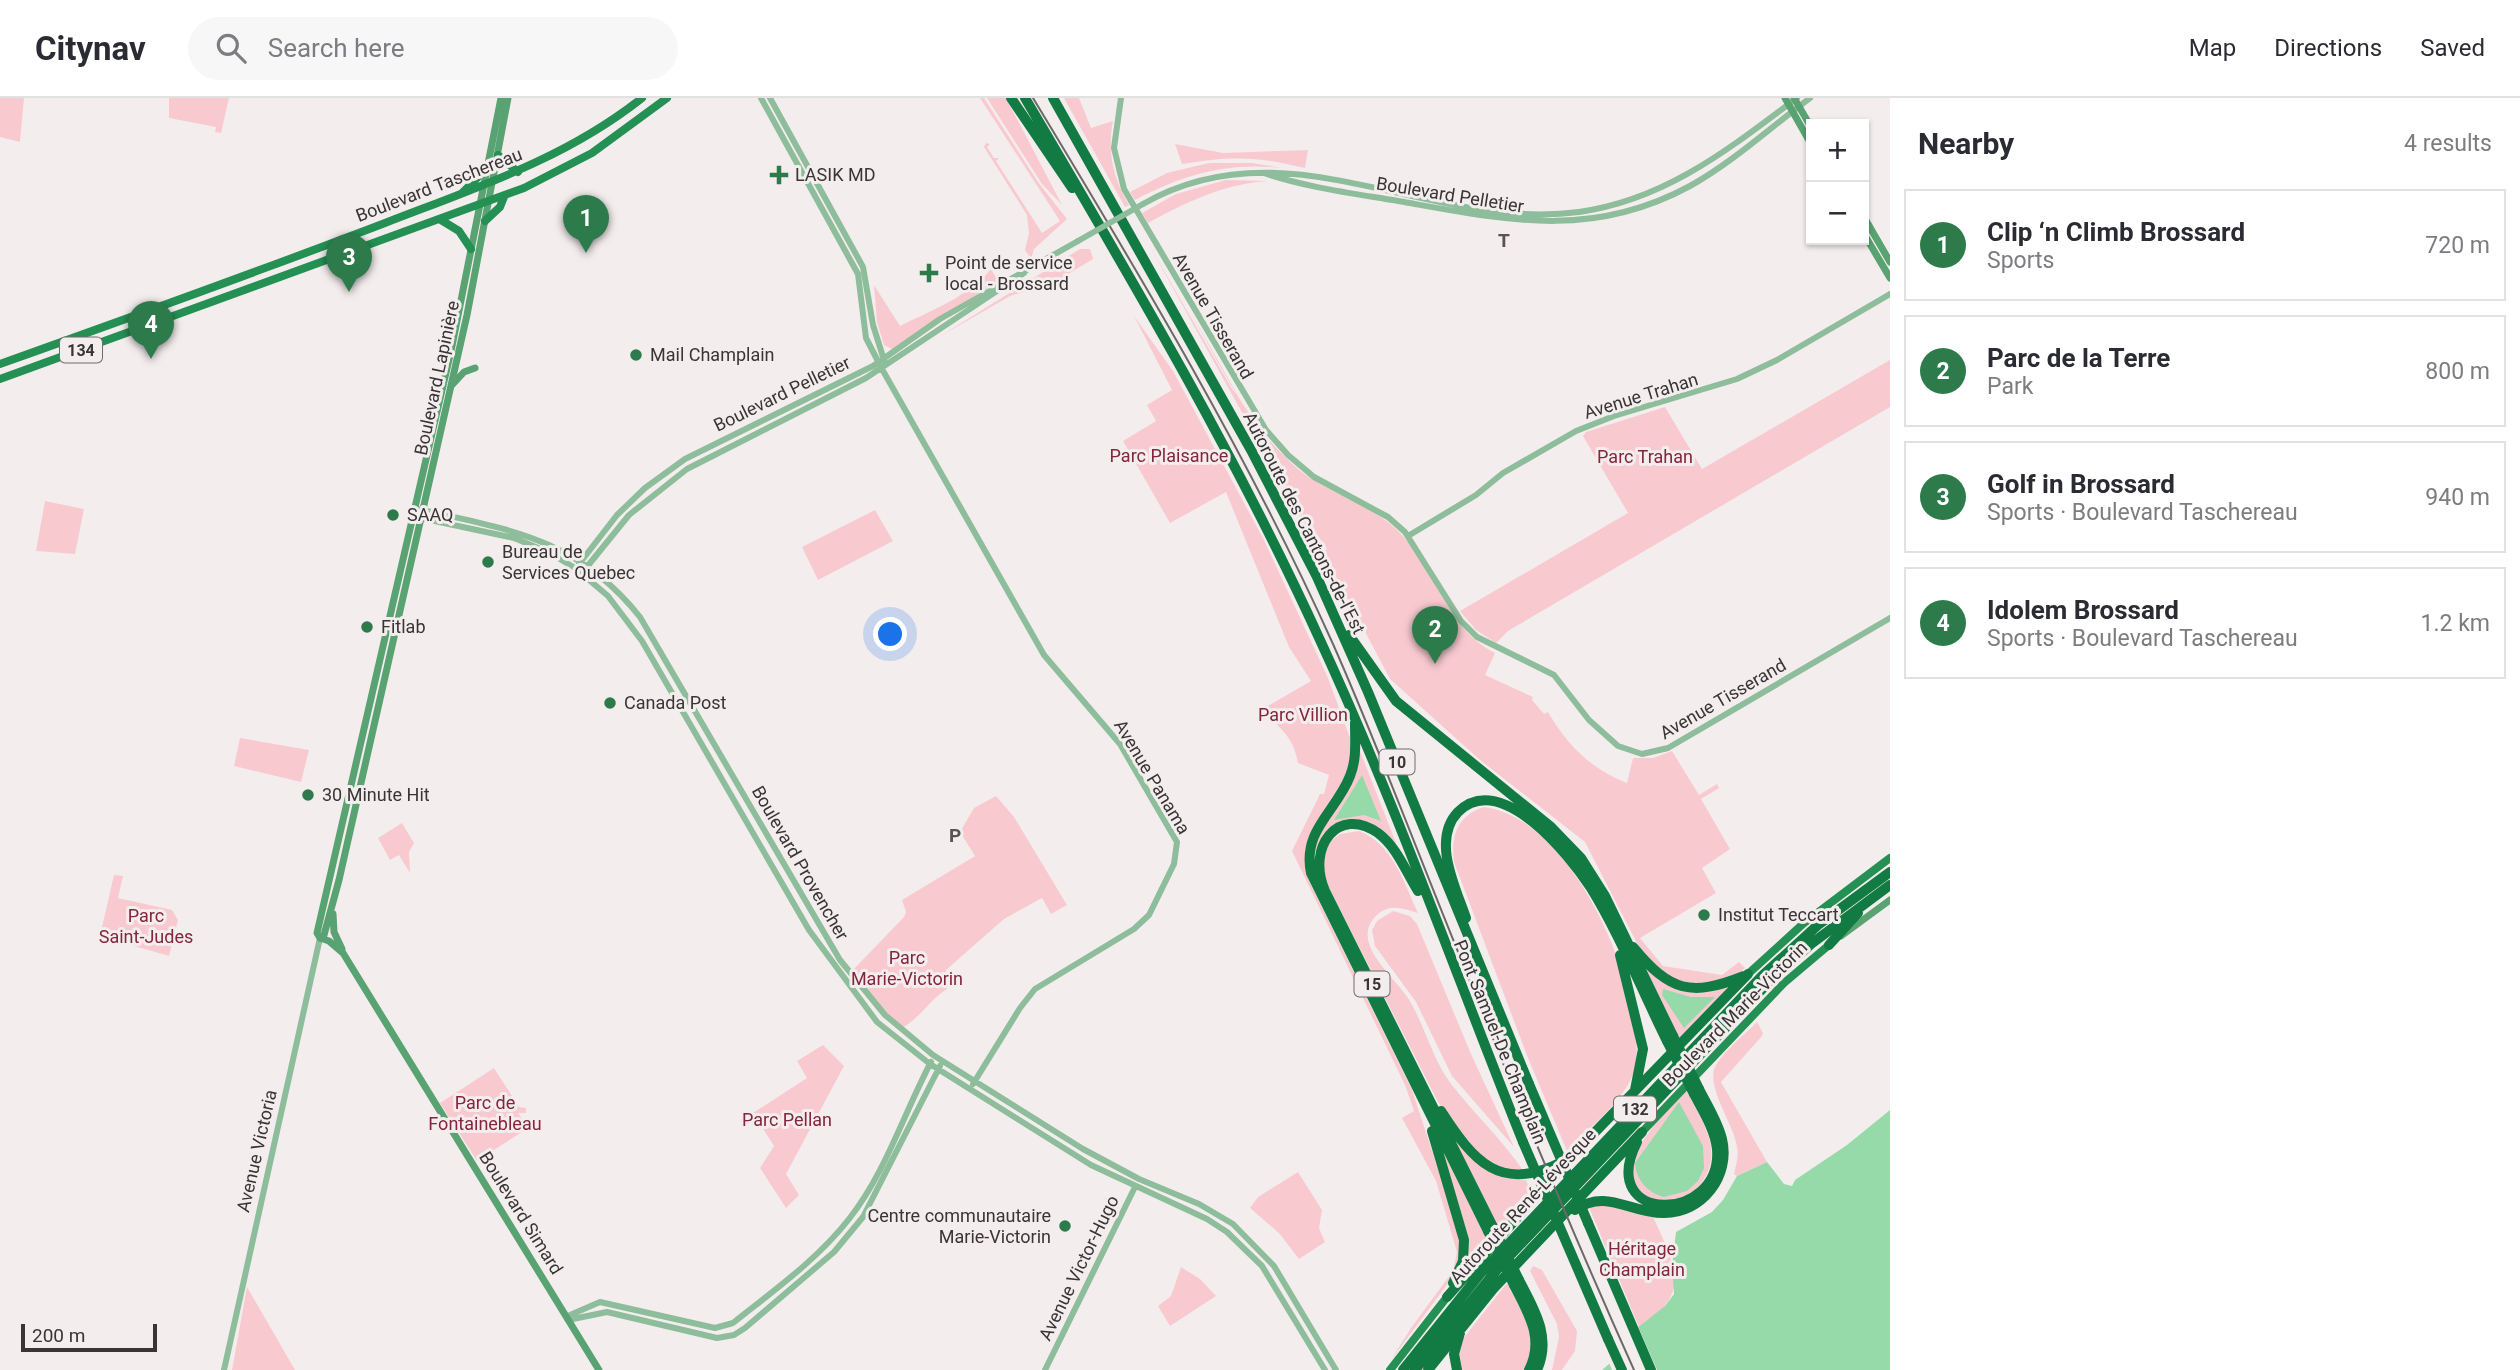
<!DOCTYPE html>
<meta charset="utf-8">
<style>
body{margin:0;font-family:Roboto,sans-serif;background:#f7f7f7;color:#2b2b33}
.controls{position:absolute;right:21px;top:21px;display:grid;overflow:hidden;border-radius:0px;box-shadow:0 2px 5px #0004}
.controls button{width:63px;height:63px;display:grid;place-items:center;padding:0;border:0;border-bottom:2px solid #e1e1e2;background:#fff;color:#2b2b33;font:35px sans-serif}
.scale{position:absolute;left:21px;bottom:18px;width:136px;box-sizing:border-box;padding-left:7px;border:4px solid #373535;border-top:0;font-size:19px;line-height:24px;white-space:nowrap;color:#373535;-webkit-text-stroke:5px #f4edee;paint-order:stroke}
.you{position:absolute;left:891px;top:537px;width:24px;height:24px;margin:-18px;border:5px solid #fff;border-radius:50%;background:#1a73e8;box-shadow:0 0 0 10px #1a73e833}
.badge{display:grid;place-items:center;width:46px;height:46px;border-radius:50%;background:#2d7b4b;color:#fff;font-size:23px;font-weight:700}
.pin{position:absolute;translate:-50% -58px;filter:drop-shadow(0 2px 4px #0008)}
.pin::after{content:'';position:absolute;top:37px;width:24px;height:21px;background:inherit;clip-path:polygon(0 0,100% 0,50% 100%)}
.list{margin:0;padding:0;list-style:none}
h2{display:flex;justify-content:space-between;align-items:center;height:91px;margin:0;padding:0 28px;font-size:30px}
h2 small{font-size:23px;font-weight:400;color:#7c7c81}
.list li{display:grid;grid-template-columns:46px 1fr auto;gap:21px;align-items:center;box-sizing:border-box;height:112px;margin:0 14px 14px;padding:0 14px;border:2px solid #e1e1e2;border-radius:0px}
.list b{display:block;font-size:26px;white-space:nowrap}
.list p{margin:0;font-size:23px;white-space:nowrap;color:#7c7c81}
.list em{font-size:23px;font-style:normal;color:#7c7c81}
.icon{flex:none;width:38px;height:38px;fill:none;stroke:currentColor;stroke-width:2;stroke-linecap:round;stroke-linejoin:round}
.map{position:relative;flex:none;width:1890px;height:1272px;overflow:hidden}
header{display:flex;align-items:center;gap:42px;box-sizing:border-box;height:98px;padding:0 35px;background:#fff;border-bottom:2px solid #e1e1e2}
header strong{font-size:33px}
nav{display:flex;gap:38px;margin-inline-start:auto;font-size:24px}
.search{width:490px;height:63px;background:#f7f7f7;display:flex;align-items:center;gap:18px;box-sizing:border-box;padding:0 24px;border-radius:38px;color:#7c7c81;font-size:26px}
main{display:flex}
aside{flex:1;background:#fff}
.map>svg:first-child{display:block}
.green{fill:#f8cad0}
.water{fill:#96daaa}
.pier{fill:#f4edee}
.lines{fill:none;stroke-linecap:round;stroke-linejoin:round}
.tertiary{stroke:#8dbd9a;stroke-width:6}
.secondary{stroke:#58a371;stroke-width:7}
.primary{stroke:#259053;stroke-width:8}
.motorway{stroke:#117b43;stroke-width:10}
.tram{stroke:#6c6969;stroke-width:2}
.tertiary-bridge{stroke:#8dbd9a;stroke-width:6}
.motorway-bridge{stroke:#117b43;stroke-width:10}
.poi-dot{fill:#2d7b4b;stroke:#f4edee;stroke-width:2.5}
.labels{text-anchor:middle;stroke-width:6;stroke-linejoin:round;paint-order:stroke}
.shield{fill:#f4edee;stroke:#706c6c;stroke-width:2}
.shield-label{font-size:16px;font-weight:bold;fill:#373535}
.poi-label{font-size:18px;fill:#373535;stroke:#f4edee;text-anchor:start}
.street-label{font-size:18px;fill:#373535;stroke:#f4edee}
.park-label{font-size:18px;fill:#82253d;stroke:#f4edee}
.neighbourhood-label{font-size:19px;font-weight:bold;fill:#585253;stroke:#f4edee}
</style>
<header>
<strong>Citynav</strong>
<div class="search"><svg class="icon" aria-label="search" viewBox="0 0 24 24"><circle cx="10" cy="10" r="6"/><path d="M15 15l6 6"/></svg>Search here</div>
<nav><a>Map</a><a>Directions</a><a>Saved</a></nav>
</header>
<main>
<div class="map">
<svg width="1890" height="1272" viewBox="0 0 1890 1272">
<rect width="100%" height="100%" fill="#f4edee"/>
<!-- green -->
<path class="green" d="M 0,0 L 24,0 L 20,44 L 0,39 Z
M 169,0 L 229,0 L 221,35 L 215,34 L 216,29 L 169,20 Z
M 980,0 L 984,0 L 1038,84 L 1067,121 L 1034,151 L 1031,161 L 1025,152 L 1029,135 L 1027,117 L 984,49 L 986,45 L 990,46 L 987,49 L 994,60 L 999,60 L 996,63 L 1042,135 L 1060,123 Z
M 987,0 L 1006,0 L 1062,107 L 1042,86 Z
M 1064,0 L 1079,0 L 1091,30 L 1113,23 C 1107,54 1113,80 1129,107 L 1125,109 Z
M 1175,46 L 1223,55 L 1308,52 L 1305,70 C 1256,58 1231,58 1182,66 Z
M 1209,65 L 1252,65 L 1283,70 C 1227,64 1184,76 1135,102 L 1130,94 L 1167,75 Z
M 1226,82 L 1268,83 C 1223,86 1187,104 1148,125 L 1142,115 L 1176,96 Z
M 1148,145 L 1232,291 L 1238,298 L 1174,185 C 1210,246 1244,326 1298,371 C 1330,397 1375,407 1402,437 C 1439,476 1447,531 1495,555 L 1485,577 L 1533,599 L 1532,602 L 1544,616 L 1548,614 C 1568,648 1590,670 1627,685 L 1633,660 L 1653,660 L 1672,653 L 1699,697 L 1717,686 L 1719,690 L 1701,701 L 1730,751 L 1702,770 L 1716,795 L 1640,840 L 1663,868 L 1722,877 L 1739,864 L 1745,870 L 1739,876 L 1703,888 L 1670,880 L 1642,855 L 1585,744 L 1480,662 L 1390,581 L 1323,454 L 1327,451 L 1310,426 L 1305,428 Z
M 1080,151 L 1090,151 L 1093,161 L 1055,184 L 1010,198 L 939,239 Z
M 991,171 L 998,183 L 892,251 L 884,247 L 877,224 L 874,187 L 900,228 C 932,212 968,199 991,171 Z
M 1134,218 L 1173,273 L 1264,442 L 1328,580 L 1350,640 L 1352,657 L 1344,685 L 1310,736 L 1305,751 L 1308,781 L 1412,992 L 1461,1141 L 1459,1165 L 1455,1176 L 1391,1262 L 1411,1230 L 1453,1173 L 1457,1154 L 1436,1083 L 1402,1020 L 1414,1013 L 1405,987 L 1292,753 L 1320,696 L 1324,696 L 1329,677 L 1298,665 C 1292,632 1276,633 1266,609 L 1311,583 L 1289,549 L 1226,394 L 1170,425 L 1123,343 L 1156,323 L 1147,307 L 1172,292 Z
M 1890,262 L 1890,309 L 1508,533 L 1496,545 L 1476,532 L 1460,513 L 1628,415 L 1583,338 L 1586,334 L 1665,309 L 1702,371 Z
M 45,403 L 84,411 L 75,456 L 36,453 Z
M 875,412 L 893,443 L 818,482 L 802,449 Z
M 240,640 L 309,652 L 301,684 L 234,668 Z
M 1360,653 L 1396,745 L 1393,747 L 1366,726 L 1326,735 L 1315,754 L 1312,752 Z
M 996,698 L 1014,719 L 1067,807 L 1051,816 L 1042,800 L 1004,821 L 946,872 L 947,891 C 928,903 920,921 900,931 L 852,873 L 904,819 L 906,814 L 902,802 L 975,758 L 960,734 L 974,710 Z
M 1484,709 C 1543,717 1588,789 1609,839 C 1618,858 1621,881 1626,902 C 1631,923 1641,948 1635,970 C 1627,1001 1589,1030 1567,1053 L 1528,960 L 1454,764 C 1451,737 1457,718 1484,709 Z
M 402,725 L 414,745 L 409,754 L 410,775 L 399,757 L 390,762 L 378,740 Z
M 1359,733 C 1393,746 1404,785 1418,815 C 1403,811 1389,804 1375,819 C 1349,847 1399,882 1411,905 C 1426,931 1433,963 1452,987 C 1475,1017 1503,1042 1524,1074 L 1505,1073 L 1476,1054 L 1438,1004 L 1327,786 L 1322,770 L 1328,745 L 1340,736 Z
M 114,777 L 123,778 L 118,800 L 172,812 L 178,822 L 169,858 L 100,838 Z
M 1393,813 L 1410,818 L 1417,826 L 1471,956 L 1514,1049 L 1452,978 L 1416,904 L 1375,848 L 1372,832 L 1377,823 Z
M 1637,859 C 1669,881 1692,908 1732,886 L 1678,943 Z
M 1757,924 L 1763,935 L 1762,938 L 1721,984 L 1767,1064 L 1737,1078 L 1734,1076 C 1736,1067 1739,1058 1737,1049 C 1734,1026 1704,987 1716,967 C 1726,951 1744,937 1757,924 Z
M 823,947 L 844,968 L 786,1076 L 799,1097 L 786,1110 L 760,1070 L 774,1048 L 753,1015 L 807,980 L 797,963 Z
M 494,970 L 519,1009 L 526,1010 L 526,1015 L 518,1015 L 528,1030 L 477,1063 L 440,1005 Z
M 1686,992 C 1707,1033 1729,1060 1690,1098 L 1652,1104 C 1646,1098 1637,1091 1632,1084 C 1618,1060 1671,1009 1686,992 Z
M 1448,1029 C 1469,1061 1487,1078 1526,1082 L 1532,1098 L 1499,1135 Z
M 1438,1041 L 1489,1146 L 1462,1176 L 1468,1155 Z
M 1298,1074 L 1322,1112 L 1319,1130 L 1325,1144 L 1299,1161 L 1279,1135 L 1250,1110 L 1258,1099 Z
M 1599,1105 L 1653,1119 C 1675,1166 1693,1197 1639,1229 L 1588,1107 Z
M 1533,1168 L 1542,1172 L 1577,1233 L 1575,1253 L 1562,1272 L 1552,1272 L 1559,1239 L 1557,1226 L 1530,1173 Z
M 1181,1169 L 1200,1181 L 1216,1198 L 1170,1228 L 1158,1208 L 1171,1198 Z
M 1507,1185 C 1522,1214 1542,1240 1524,1272 L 1460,1272 L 1457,1260 L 1462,1242 Z
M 247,1189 L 295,1272 L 232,1272 Z"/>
<!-- water -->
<path class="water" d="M 1362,677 L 1381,723 L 1364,717 L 1334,722 Z
M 1663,891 L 1691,899 L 1715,899 L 1684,930 L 1662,897 Z
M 1679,1004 L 1703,1048 L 1704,1070 L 1698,1083 L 1687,1093 L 1664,1099 C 1648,1095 1636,1082 1635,1065 Z
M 1890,1012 L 1890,1272 L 1602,1272 L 1616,1260 L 1627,1238 L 1665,1208 L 1674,1196 L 1672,1168 L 1676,1134 L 1712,1114 L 1723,1102 L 1737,1078 L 1767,1064 L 1784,1086 L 1792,1088 L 1795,1082 L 1847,1047 Z"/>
<!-- pier -->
<path class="pier" d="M 1637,1226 L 1657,1272 L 1612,1272 L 1608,1262 L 1613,1258 L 1625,1236 Z"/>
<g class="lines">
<!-- tertiary -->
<path class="tertiary" d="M 761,0 L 858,176 L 866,240 L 882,271 L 1044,557 L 1120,646 L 1177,744 L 1174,766 L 1149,817 L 1134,831 L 1035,891 L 1020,910 L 973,986
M 770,0 L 863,169 L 873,227 L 884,262
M 1121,0 L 1114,50 L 1124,91 L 1266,332 L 1288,357 L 1314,379 L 1388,419 L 1405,434 L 1461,523 L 1477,539 L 1554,577 L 1589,622 L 1618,648 L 1642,656 L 1668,650 L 1890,520
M 1264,75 C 1310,91 1367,97 1415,106 C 1515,124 1596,139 1690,88 C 1733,64 1771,29 1810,0
M 1143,106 C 1288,23 1429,134 1579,114 C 1666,102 1730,50 1797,0
M 418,411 C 510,432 577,440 640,519 L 840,862 L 885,917 L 933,957 L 1083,1051 L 1139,1081 L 1199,1106 L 1233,1126 L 1274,1168 L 1336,1272
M 416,419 L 514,440 L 548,454 L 575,470 L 608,498 L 642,543 L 809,832 L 877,924 L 930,966 L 1091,1067 L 1207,1121 L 1227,1134 L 1262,1168 L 1325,1272
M 1408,438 L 1476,397 L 1503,375 L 1576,333 L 1614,318 L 1737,281 L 1777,262 L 1890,196
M 579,466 L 617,417 L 645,390 L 685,361 L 873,268 L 940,221 L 1078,143
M 586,470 L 629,417 L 687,371 L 866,280 L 1024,175
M 568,1222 L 607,1214 L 717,1240 L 734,1237 L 745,1230 L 834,1154 L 863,1119 L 940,968
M 568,1222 L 570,1217 L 600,1204 L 715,1230 L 733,1225 C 773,1193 817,1162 849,1121 C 885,1076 904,1015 931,964
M 224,1272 L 320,840
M 1045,1272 L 1135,1089"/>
<!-- secondary -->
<path class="secondary" d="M 1785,0 L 1811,46
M 1794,0 L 1811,29
M 1864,119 L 1890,164
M 1864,136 L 1890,180
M 452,287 L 464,274 L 475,270
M 333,816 L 334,834 L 342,851
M 1841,838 L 1890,802
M 320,840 L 324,837 L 339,782 L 467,217 L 508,0
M 320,840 L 317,835 L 451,253 L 501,0
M 320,840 L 329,843 L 343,855 L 599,1272"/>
<!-- primary -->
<path class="primary" d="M 498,57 L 518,74
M 462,95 L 487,70
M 441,122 L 459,133 L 471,151
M 485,123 L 500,109 L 504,99
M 0,266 C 129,220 257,174 385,125 C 475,90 565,61 642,0
M 0,281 L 524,90 L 592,55 L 667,0
M 1748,876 L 1804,825 L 1890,760
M 1642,1034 L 1784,885 L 1829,847
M 1390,1272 L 1447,1199"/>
<!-- motorway -->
<path class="motorway" d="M 1011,0 L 1072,90
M 1025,0 C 1129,177 1235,355 1320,542 C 1396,706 1456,877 1523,1044
M 1053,0 L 1251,352 L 1317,479 L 1368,594 L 1529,986
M 1349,537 L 1396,603 L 1551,729 L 1581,760 L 1605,798 L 1673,938
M 1355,625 C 1355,643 1357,661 1350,678 C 1336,714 1302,732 1311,775 L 1488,1133
M 1418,793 C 1406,774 1397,749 1378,735 C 1338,707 1306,749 1325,793 L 1493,1129
M 1466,820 C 1456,790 1431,742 1458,714 C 1501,671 1570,758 1591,790 C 1619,835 1643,895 1667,943
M 1829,847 L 1858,815
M 1633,849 C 1670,894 1691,899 1744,878
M 1620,857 L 1643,951 L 1635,992
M 1441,1013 C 1474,1064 1500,1095 1562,1064
M 1432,1033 L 1464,1142 L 1463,1163 L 1453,1185
M 1637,1044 C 1595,1127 1723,1126 1717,1051 C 1715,1032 1703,1013 1694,996
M 1575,1112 C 1606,1090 1630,1115 1663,1115 C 1702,1116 1731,1078 1722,1041 C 1718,1024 1707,1007 1699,991
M 1588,1125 L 1651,1272
M 1519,1182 C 1534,1211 1552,1239 1537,1272
M 1514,1187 C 1528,1215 1545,1240 1529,1272
M 1447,1199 L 1569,1061 L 1748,876
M 1608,1241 L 1622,1272
M 1403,1272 L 1480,1176 L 1762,878 L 1818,827 L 1890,774
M 1415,1272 L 1500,1168 L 1766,887 L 1811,846 L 1890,787
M 1428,1272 L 1493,1191 L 1642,1034
M 1457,1272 L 1454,1256 L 1460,1235"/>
<!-- tram -->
<path class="tram" d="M 1033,0 C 1140,177 1248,357 1333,546 C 1379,650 1418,756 1461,861 C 1516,999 1573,1136 1634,1272"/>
<!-- tertiary-bridge -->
<path class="tertiary-bridge" d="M 1078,143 L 1143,106"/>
<!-- motorway-bridge -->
<path class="motorway-bridge" d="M 1673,938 L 1699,991
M 1667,943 L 1694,996
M 1529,986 L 1588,1125
M 1523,1044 L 1608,1241
M 1493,1129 L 1519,1182
M 1488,1133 L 1514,1187"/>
</g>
<!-- markers -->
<g class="poi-dot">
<path d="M775.5 66.5h7v7h7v7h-7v7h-7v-7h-7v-7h7z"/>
<path d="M925.5 164.5h7v7h7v7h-7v7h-7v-7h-7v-7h7z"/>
<circle cx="636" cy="257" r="7"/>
<circle cx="393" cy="417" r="7"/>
<circle cx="488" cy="464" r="7"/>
<circle cx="367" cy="529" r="7"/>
<circle cx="610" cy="605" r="7"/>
<circle cx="308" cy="697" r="7"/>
<circle cx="1704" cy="817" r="7"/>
<circle cx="1065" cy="1128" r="7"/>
</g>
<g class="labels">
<!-- shield labels -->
<g class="shield">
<rect x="60" y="239.5" width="42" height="25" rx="5"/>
<rect x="1379.5" y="651.5" width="35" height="25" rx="5"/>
<rect x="1354.5" y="873.5" width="35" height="25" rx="5"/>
<rect x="1614" y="998.5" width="42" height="25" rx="5"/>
</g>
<g class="shield-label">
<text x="81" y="258">134</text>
<text x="1397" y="670">10</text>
<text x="1372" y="892">15</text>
<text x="1635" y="1017">132</text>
</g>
<!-- poi labels -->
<g class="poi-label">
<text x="795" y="83">LASIK MD</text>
<text x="945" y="171">Point de service<tspan x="945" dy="21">local - Brossard</tspan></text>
<text x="650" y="263">Mail Champlain</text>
<text x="407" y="423">SAAQ</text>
<text x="502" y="460">Bureau de<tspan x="502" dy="21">Services Quebec</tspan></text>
<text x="381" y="535">Fitlab</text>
<text x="624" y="611">Canada Post</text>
<text x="322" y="703">30 Minute Hit</text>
<text x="1718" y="823">Institut Teccart</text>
<text x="1051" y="1124" text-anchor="end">Centre communautaire<tspan x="1051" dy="21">Marie-Victorin</tspan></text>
</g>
<!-- street labels -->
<g class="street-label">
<text transform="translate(439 87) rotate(-21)" y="6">Boulevard Taschereau</text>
<text transform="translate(1450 97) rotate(9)" y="6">Boulevard Pelletier</text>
<text transform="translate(1213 218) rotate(60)" y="6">Avenue Tisserand</text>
<text transform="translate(437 280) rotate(-78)" y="6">Boulevard Lapinière</text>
<text transform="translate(782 296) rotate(-26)" y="6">Boulevard Pelletier</text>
<text transform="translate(1641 298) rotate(-17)" y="6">Avenue Trahan</text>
<text transform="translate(1304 425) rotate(63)" y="6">Autoroute des Cantons-de-l'Est</text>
<text transform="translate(1723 601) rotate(-30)" y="6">Avenue Tisserand</text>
<text transform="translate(1152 679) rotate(59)" y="6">Avenue Panama</text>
<text transform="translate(800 765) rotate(60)" y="6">Boulevard Provencher</text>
<text transform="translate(1735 916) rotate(-45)" y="6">Boulevard Marie-Victorin</text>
<text transform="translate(1500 944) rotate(68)" y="6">Pont Samuel-De Champlain</text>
<text transform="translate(257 1053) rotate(-77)" y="6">Avenue Victoria</text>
<text transform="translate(1523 1108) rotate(-47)" y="6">Autoroute René-Lévesque</text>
<text transform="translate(521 1115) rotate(58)" y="6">Boulevard Simard</text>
<text transform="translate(1079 1170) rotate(-64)" y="6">Avenue Victor-Hugo</text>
</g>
<!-- park labels -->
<g class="park-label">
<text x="1169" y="364">Parc Plaisance</text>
<text x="1645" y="365">Parc Trahan</text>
<text x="1303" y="623">Parc Villion</text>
<text x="146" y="824">Parc<tspan x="146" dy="21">Saint-Judes</tspan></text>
<text x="907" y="866">Parc<tspan x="907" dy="21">Marie-Victorin</tspan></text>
<text x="485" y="1011">Parc de<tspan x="485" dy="21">Fontainebleau</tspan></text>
<text x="787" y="1028">Parc Pellan</text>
<text x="1642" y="1157">Héritage<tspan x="1642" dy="21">Champlain</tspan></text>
</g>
<!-- neighbourhood labels -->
<g class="neighbourhood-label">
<text x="1504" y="149">T</text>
<text x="955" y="744">P</text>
</g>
</g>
</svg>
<div class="controls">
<button>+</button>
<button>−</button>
</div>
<div class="scale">200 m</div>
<div class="you"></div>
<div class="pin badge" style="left:586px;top:155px">1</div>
<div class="pin badge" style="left:1435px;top:566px">2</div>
<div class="pin badge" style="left:349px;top:194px">3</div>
<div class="pin badge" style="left:151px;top:261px">4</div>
</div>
<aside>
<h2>Nearby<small>4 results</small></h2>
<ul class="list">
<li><span class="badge">1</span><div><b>Clip ‘n Climb Brossard</b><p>Sports</p></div><em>720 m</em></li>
<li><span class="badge">2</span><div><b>Parc de la Terre</b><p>Park</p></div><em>800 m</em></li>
<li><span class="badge">3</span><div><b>Golf in Brossard</b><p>Sports · Boulevard Taschereau</p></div><em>940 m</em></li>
<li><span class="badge">4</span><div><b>Idolem Brossard</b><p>Sports · Boulevard Taschereau</p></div><em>1.2 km</em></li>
</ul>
</aside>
</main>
